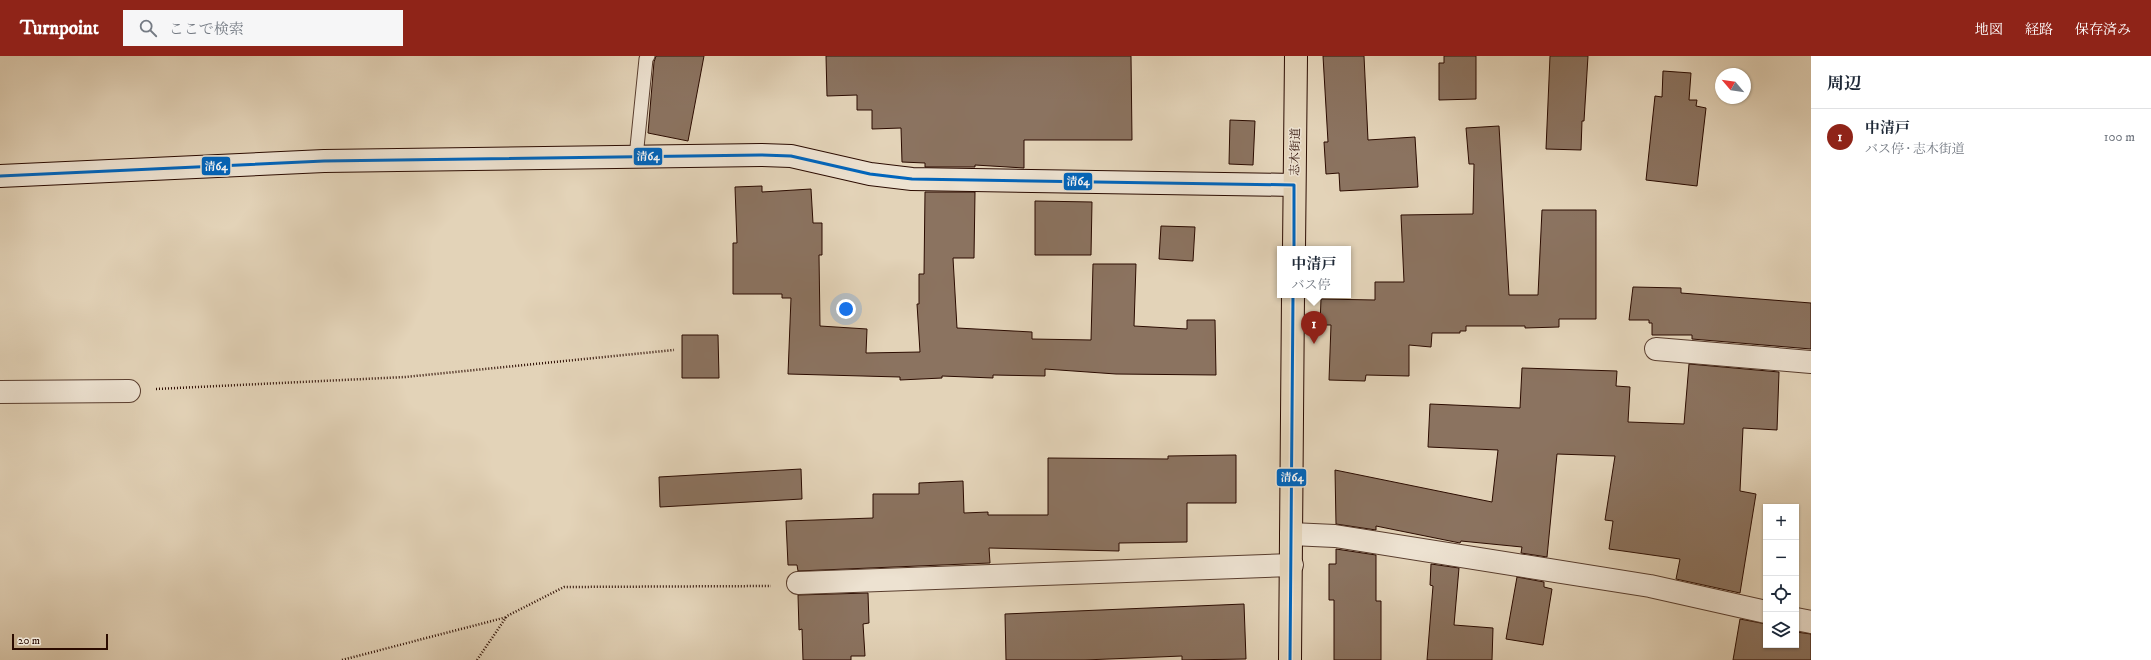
<!DOCTYPE html>
<html lang="ja">
<meta charset="utf-8">
<style>
body{margin:0;font-family:"IM FELL DW Pica","Noto Serif JP",serif;background:#f6f6f7;color:#1f2937}
.controls{position:absolute;right:12px;bottom:12px;display:grid;overflow:hidden;border-radius:0px;box-shadow:0 1px 3px #0004}
.controls button{width:36px;height:36px;display:grid;place-items:center;padding:0;border:0;border-bottom:1px solid #e0e1e3;background:#fff;color:#1f2937;font:20px sans-serif}
.compass{position:absolute;left:1715px;top:12px;width:36px;height:36px;border-radius:50%;background:#fff;box-shadow:0 1px 3px #0004;rotate:299deg}
.scale{position:absolute;left:12px;bottom:10px;width:96px;box-sizing:border-box;padding-left:4px;border:2px solid #2b0b00;border-top:0;font-size:11px;line-height:14px;white-space:nowrap;color:#2b0b00;-webkit-text-stroke:3px #ede2d1;paint-order:stroke}
.you{position:absolute;left:846px;top:253px;width:14px;height:14px;margin:-10px;border:3px solid #fff;border-radius:50%;background:#1a73e8;box-shadow:0 0 0 6px #1a73e833}
.badge{display:grid;place-items:center;width:26px;height:26px;border-radius:50%;background:#8f2418;color:#fff;font-size:13px;font-weight:700}
.pin{position:absolute;translate:-50% -33px;filter:drop-shadow(0 1px 2px #0008)}
.pin::after{content:'';position:absolute;top:21px;width:14px;height:12px;background:inherit;clip-path:polygon(0 0,100% 0,50% 100%)}
.popup{position:absolute;left:1277px;top:190px;width:74px;height:52px;box-sizing:border-box;display:grid;place-content:center;border-radius:0px;background:#fff;filter:drop-shadow(0 1px 3px #0005);font-size:13px;white-space:nowrap;color:#747a83}
.popup b{font-size:15px;color:#1f2937}
.popup::after{content:'';position:absolute;left:50%;top:100%;margin-left:-8px;border:8px solid transparent;border-top-color:#fff}
.list{margin:0;padding:0;list-style:none}
h2{display:flex;justify-content:space-between;align-items:center;height:52px;margin:0;padding:0 16px;font-size:17px}
h2 small{font-size:13px;font-weight:400;color:#747a83}
.list li{display:grid;grid-template-columns:26px 1fr auto;gap:12px;align-items:center;box-sizing:border-box;height:56px;padding:0 16px;border-top:1px solid #e0e1e3}
.list b{display:block;font-size:15px;white-space:nowrap}
.list p{margin:0;font-size:13px;white-space:nowrap;color:#747a83}
.list em{font-size:13px;font-style:normal;color:#747a83}
.icon{flex:none;width:22px;height:22px;fill:none;stroke:currentColor;stroke-width:2;stroke-linecap:round;stroke-linejoin:round}
.map{position:relative;flex:none;width:1811px;height:604px;overflow:hidden}
header{display:flex;align-items:center;gap:24px;box-sizing:border-box;height:56px;padding:0 20px;background:#8f2418;color:#fff}
header strong{font-size:19px}
nav{display:flex;gap:22px;margin-inline-start:auto;font-size:14px}
.search{width:280px;height:36px;background:#f6f6f7;display:flex;align-items:center;gap:10px;box-sizing:border-box;padding:0 14px;border-radius:0px;color:#747a83;font-size:15px}
main{display:flex}
aside{flex:1;background:#fff}
.map>svg:first-child{display:block}
.building{fill:#8b7360;stroke:#2b0b00}
.lines{fill:none;stroke-linecap:round;stroke-linejoin:round}
.lane-casing{stroke:#593d2e;stroke-width:15}
.street-casing{stroke:#593d2e;stroke-width:24}
.secondary-casing{stroke:#2b0b00;stroke-width:24}
.primary-casing{stroke:#2b0b00;stroke-width:24}
.path{stroke:#2b0b00;stroke-width:2.5;stroke-dasharray:1 2;stroke-linecap:butt}
.lane{stroke:#ede2d1;stroke-width:13}
.street{stroke:#ede2d1;stroke-width:22}
.secondary{stroke:#ede2d1;stroke-width:22}
.primary{stroke:#e3d3b8;stroke-width:22}
.bus-1-casing{stroke:#ede2d1;stroke-width:6}
.bus-1{stroke:#0065bd;stroke-width:3}
.labels{text-anchor:middle;stroke-width:3;stroke-linejoin:round;paint-order:stroke}
.street-label{font-size:12px;fill:#2b0b00;stroke:#ede2d1}
.line-badge{stroke:#ede2d1;stroke-width:1.5}
.badge-label{font-size:11px;text-anchor:middle;font-weight:bold;fill:#fff}
</style>
<header>
<strong>Turnpoint</strong>
<div class="search"><svg class="icon" aria-label="search" viewBox="0 0 24 24"><circle cx="10" cy="10" r="6"/><path d="M15 15l6 6"/></svg>ここで検索</div>
<nav><a>地図</a><a>経路</a><a>保存済み</a></nav>
</header>
<main>
<div class="map">
<svg width="1811" height="604" viewBox="0 0 1811 604">
<rect width="100%" height="100%" fill="#e3d3b8"/>
<filter id="stains"><feTurbulence type="fractalNoise" baseFrequency=".005" numOctaves="4"/><feColorMatrix values="0 0 0 0 .2 0 0 0 0 .09 0 0 0 0 .02 0 0 0 .5 -.17"/></filter>
<radialGradient id="worn" r=".72"><stop offset=".6" stop-color="#630" stop-opacity="0"/><stop offset="1" stop-color="#630" stop-opacity=".3"/></radialGradient>
<!-- building -->
<path class="building" d="M 656,0 L 704,0 L 688,85 L 648,77 L 654,6 Z
M 826,0 L 1131,0 L 1132,84 L 1024,84 L 1024,112 L 975,109 L 975,111 L 925,111 L 925,107 L 902,106 L 901,72 L 872,73 L 872,54 L 857,54 L 857,39 L 827,40 Z
M 1323,0 L 1364,0 L 1368,84 L 1415,81 L 1418,131 L 1340,135 L 1339,117 L 1326,118 L 1324,86 L 1328,86 Z
M 1444,0 L 1476,0 L 1476,43 L 1439,44 L 1439,7 L 1444,7 Z
M 1550,0 L 1588,0 L 1584,65 L 1582,65 L 1581,94 L 1546,93 Z
M 1663,15 L 1691,17 L 1689,44 L 1697,44 L 1696,50 L 1706,52 L 1697,130 L 1646,124 L 1655,40 L 1662,41 Z
M 1230,64 L 1255,65 L 1253,109 L 1229,108 Z
M 1499,70 L 1509,239 L 1538,239 L 1542,154 L 1596,154 L 1596,263 L 1559,263 L 1559,271 L 1525,272 L 1525,270 L 1466,270 L 1466,275 L 1460,275 L 1460,277 L 1432,277 L 1431,291 L 1409,289 L 1409,320 L 1366,319 L 1365,325 L 1329,324 L 1331,269 L 1320,269 L 1321,243 L 1375,244 L 1375,226 L 1404,226 L 1401,159 L 1473,158 L 1474,108 L 1469,108 L 1466,72 Z
M 762,130 L 762,136 L 811,133 L 813,167 L 822,167 L 822,199 L 819,199 L 820,270 L 867,273 L 866,297 L 920,296 L 917,248 L 919,248 L 919,218 L 924,218 L 925,136 L 975,136 L 974,202 L 953,202 L 957,272 L 1032,276 L 1032,283 L 1091,284 L 1093,208 L 1136,208 L 1134,270 L 1187,273 L 1187,264 L 1215,264 L 1216,319 L 1116,318 L 1045,313 L 1045,320 L 993,319 L 993,322 L 942,320 L 942,322 L 900,324 L 900,321 L 788,318 L 791,242 L 782,242 L 782,238 L 733,238 L 733,187 L 737,187 L 735,131 Z
M 1035,145 L 1092,146 L 1091,199 L 1035,199 Z
M 1161,170 L 1195,171 L 1193,205 L 1159,203 Z
M 1633,231 L 1681,232 L 1681,237 L 1811,247 L 1811,293 L 1692,283 L 1692,279 L 1652,279 L 1652,267 L 1649,267 L 1649,264 L 1629,264 Z
M 682,279 L 718,279 L 719,322 L 682,322 Z
M 1689,308 L 1779,316 L 1777,374 L 1743,372 L 1740,435 L 1756,438 L 1740,537 L 1676,523 L 1680,503 L 1609,493 L 1613,465 L 1605,464 L 1615,400 L 1557,398 L 1547,501 L 1521,497 L 1522,491 L 1461,485 L 1460,487 L 1376,470 L 1376,474 L 1336,468 L 1335,414 L 1492,446 L 1498,394 L 1428,391 L 1430,348 L 1520,352 L 1522,312 L 1617,315 L 1616,330 L 1630,331 L 1628,366 L 1684,368 Z
M 1236,399 L 1236,447 L 1187,447 L 1187,486 L 1119,487 L 1119,495 L 989,492 L 990,507 L 798,515 L 797,509 L 788,509 L 786,465 L 873,462 L 873,438 L 919,438 L 919,427 L 963,425 L 964,457 L 988,456 L 988,459 L 1048,459 L 1048,402 L 1168,403 L 1168,400 Z
M 801,413 L 802,443 L 660,451 L 659,421 Z
M 1336,493 L 1376,499 L 1376,545 L 1381,545 L 1381,604 L 1334,604 L 1334,544 L 1329,544 L 1329,508 L 1336,508 Z
M 1431,508 L 1459,512 L 1454,569 L 1493,572 L 1492,604 L 1427,604 L 1433,530 L 1430,529 Z
M 1517,521 L 1544,526 L 1544,531 L 1552,533 L 1543,589 L 1506,583 Z
M 868,537 L 869,567 L 863,568 L 865,600 L 851,600 L 851,604 L 803,604 L 802,573 L 799,574 L 798,539 Z
M 1244,548 L 1246,603 L 1182,604 L 1182,600 L 1084,604 L 1006,604 L 1005,558 Z
M 1740,563 L 1766,568 L 1766,589 L 1796,589 L 1796,576 L 1811,578 L 1811,604 L 1733,604 Z"/>
<g class="lines">
<defs>
<path id="lane" d="M 636,101 L 646,3 L 648,0"/>
<path id="street" d="M 1656,293 L 1811,306
M 0,336 L 129,335
M 1291,478 L 1335,480 L 1650,530 L 1766,556
M 798,527 L 1292,509
M 1796,563 L 1811,566"/>
<path id="secondary" d="M 0,120 L 324,105 L 761,99 L 791,100 L 870,118 L 912,123 L 1294,129"/>
<path id="primary" d="M 1294,193 L 1296,0
M 1290,604 L 1293,239"/>
</defs>
<!-- lane casing -->
<use href="#lane" class="lane-casing"/>
<!-- street casing -->
<use href="#street" class="street-casing"/>
<!-- secondary casing -->
<use href="#secondary" class="secondary-casing"/>
<!-- primary casing -->
<use href="#primary" class="primary-casing"/>
<!-- path -->
<path class="path" d="M 156,333 L 405,321 L 674,294
M 342,604 L 507,561
M 477,604 L 507,560 L 564,531 L 771,530"/>
<!-- lane -->
<use href="#lane" class="lane"/>
<!-- street -->
<use href="#street" class="street"/>
<!-- secondary -->
<use href="#secondary" class="secondary"/>
<!-- primary -->
<use href="#primary" class="primary"/>
<defs>
<path id="bus-1" d="M 0,120 L 324,105 L 761,99 L 791,100 L 870,118 L 912,123 L 1294,129
M 1294,129 L 1294,193
M 1290,604 L 1293,239"/>
</defs>
<!-- bus-1 casing -->
<use href="#bus-1" class="bus-1-casing"/>
<!-- bus-1 -->
<use href="#bus-1" class="bus-1"/>
</g>
<g class="labels">
<!-- street labels -->
<g class="street-label">
<text transform="translate(1295 96) rotate(-89)" y="4">志木街道</text>
</g>
</g>
<g class="line-badge">
<rect x="633" y="91" width="30" height="19" rx="4" fill="#0065bd"/>
<rect x="201" y="100" width="30" height="20" rx="4" fill="#0065bd"/>
<rect x="1063" y="116" width="30" height="19" rx="4" fill="#0065bd"/>
<rect x="1276" y="412" width="31" height="19" rx="4" fill="#0065bd"/>
</g>
<g class="badge-label">
<text x="648" y="104">清64</text>
<text x="216" y="114">清64</text>
<text x="1078" y="129">清64</text>
<text x="1292" y="425">清64</text>
</g>
<rect width="100%" height="100%" filter="url(#stains)"/>
<rect width="100%" height="100%" fill="url(#worn)"/>
</svg>
<div class="controls">
<button>+</button>
<button>−</button>
<button><svg class="icon" aria-label="locate" viewBox="0 0 24 24"><circle cx="12" cy="12" r="6"/><path d="M12 2v4M12 18v4M2 12h4M18 12h4"/></svg></button>
<button><svg class="icon" aria-label="layers" viewBox="0 0 24 24"><path d="M12 4l9 5-9 5-9-5zM3 14l9 5 9-5"/></svg></button>
</div>
<svg class="compass" viewBox="-18 -18 36 36"><path d="M0-13l5 13h-10z" fill="#e53935"/><path d="M0 13l5-13h-10z" fill="#747a83"/></svg>
<div class="scale">20 m</div>
<div class="you"></div>
<div class="pin badge" style="left:1314px;top:288px">1</div>
<div class="popup"><b>中清戸</b>バス停</div>
</div>
<aside>
<h2>周辺<small></small></h2>
<ul class="list">
<li><span class="badge">1</span><div><b>中清戸</b><p>バス停 · 志木街道</p></div><em>100 m</em></li>
</ul>
</aside>
</main>
